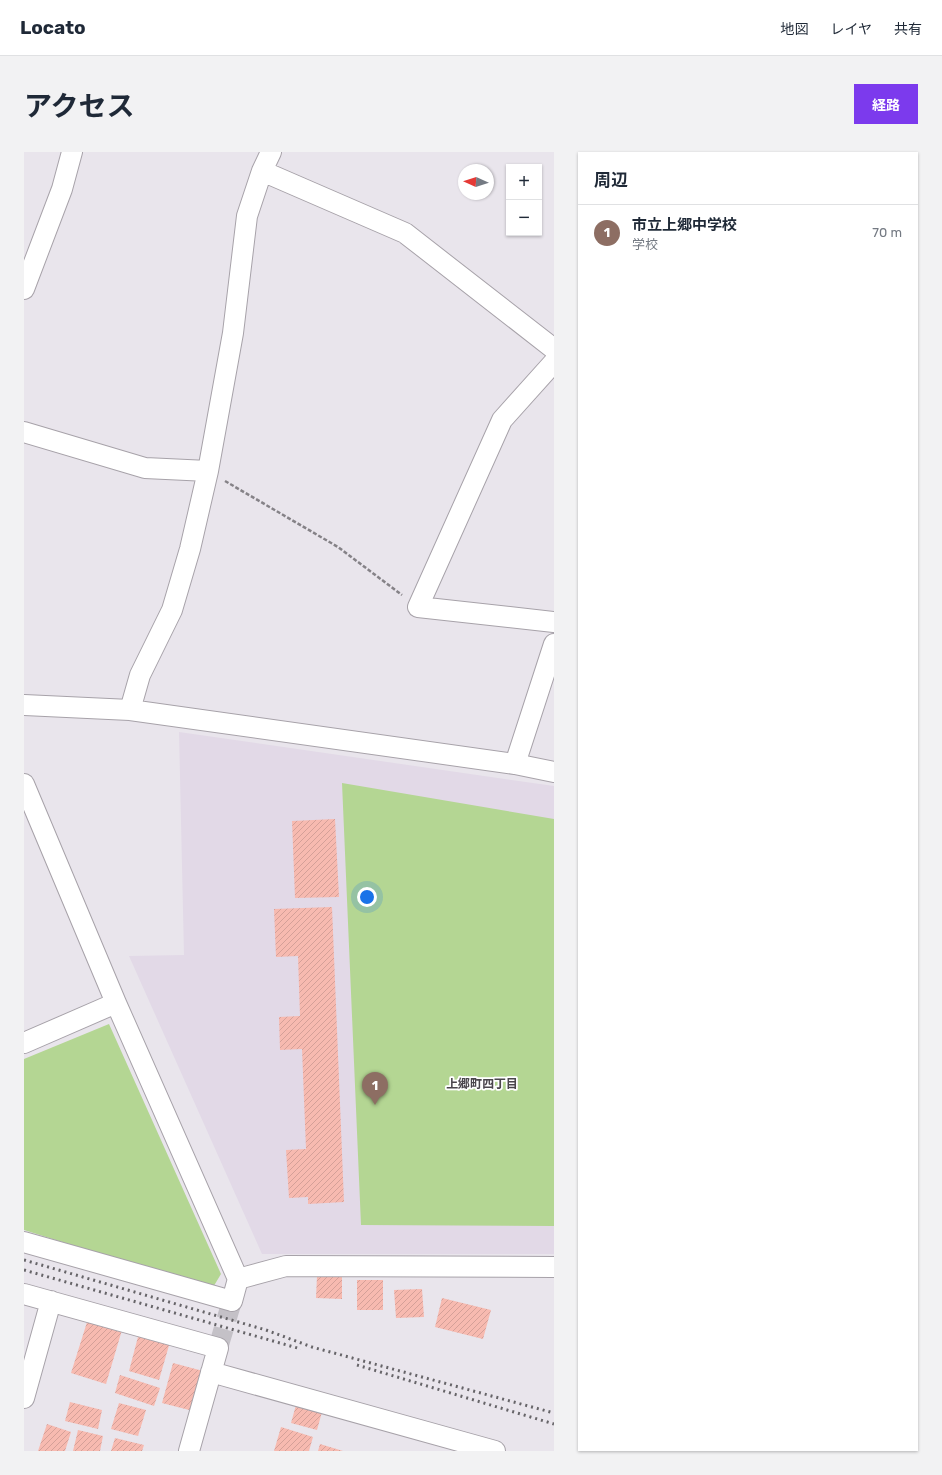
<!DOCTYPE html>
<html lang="ja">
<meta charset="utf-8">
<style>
body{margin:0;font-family:Rubik,"Noto Sans JP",sans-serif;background:#f2f2f3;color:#1f2937}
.controls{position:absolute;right:12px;top:12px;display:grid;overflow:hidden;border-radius:0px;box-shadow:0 1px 3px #0004}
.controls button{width:36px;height:36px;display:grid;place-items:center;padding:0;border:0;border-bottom:1px solid #e0e1e3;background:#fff;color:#1f2937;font:20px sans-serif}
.compass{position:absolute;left:434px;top:12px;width:36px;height:36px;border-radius:50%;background:#fff;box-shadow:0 1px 3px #0004;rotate:273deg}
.you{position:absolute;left:343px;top:745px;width:14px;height:14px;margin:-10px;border:3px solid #fff;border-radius:50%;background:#1a73e8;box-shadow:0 0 0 6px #1a73e833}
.badge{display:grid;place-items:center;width:26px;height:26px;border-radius:50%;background:#7c3aed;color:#fff;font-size:13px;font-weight:700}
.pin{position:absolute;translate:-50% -33px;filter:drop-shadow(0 1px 2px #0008)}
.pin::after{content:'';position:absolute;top:21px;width:14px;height:12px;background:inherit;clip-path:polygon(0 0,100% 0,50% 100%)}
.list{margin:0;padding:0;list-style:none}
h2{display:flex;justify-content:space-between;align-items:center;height:52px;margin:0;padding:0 16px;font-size:17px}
h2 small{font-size:13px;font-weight:400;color:#747a83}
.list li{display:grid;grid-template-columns:26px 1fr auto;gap:12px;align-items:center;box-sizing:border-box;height:56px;padding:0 16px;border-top:1px solid #e0e1e3}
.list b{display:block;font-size:15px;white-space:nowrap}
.list p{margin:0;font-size:13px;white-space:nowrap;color:#747a83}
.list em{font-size:13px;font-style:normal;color:#747a83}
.map{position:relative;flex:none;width:530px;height:1299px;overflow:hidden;border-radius:0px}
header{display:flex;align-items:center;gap:24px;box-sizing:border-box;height:56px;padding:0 20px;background:#fff;border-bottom:1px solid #e0e1e3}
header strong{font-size:19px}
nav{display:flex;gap:22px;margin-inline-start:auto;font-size:14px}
.intro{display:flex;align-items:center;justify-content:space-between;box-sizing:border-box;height:96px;padding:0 24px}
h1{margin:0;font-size:28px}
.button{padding:10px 18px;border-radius:0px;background:#7c3aed;color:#fff;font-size:14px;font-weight:700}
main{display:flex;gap:24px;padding:0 24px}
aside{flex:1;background:#fff;border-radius:0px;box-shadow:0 1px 3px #0004}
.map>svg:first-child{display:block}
.built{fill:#e2d9e7}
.park{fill:#b4d693}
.building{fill:url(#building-hatch)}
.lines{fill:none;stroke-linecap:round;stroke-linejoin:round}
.minor-tunnel{stroke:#c4c1c7;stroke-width:20;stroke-dasharray:20 10;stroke-linecap:butt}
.minor-casing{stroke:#a7a2a9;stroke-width:22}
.path{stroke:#858287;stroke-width:2.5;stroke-dasharray:4 2;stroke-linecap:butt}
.minor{stroke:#fff;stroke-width:20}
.rail{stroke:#666468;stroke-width:3;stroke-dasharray:2 4;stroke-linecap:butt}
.labels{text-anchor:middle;stroke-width:3.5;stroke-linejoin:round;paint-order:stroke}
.neighbourhood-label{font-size:12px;font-weight:bold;fill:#4a464c;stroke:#fff}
</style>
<header>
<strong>Locato</strong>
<nav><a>地図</a><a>レイヤ</a><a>共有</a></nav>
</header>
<div class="intro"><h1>アクセス</h1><a class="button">経路</a></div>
<main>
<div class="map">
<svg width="530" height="1299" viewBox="0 0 530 1299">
<defs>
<pattern id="building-hatch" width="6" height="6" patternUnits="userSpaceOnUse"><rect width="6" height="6" fill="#f7bab0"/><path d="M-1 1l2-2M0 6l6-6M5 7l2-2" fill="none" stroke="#d4a098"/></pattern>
</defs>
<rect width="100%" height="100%" fill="#e9e5ec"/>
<!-- built -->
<path class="built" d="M 155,580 L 530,634 L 530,1102 L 238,1102 L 105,804 L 160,803 Z"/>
<!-- park -->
<path class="park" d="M 318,631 L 530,667 L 530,1074 L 337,1073 Z
M 85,872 L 197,1122 L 188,1137 L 0,1078 L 0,907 Z"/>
<!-- building -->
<path class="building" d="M 311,667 L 315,745 L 271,746 L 268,669 Z
M 308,755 L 320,1050 L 284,1052 L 284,1045 L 265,1046 L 262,998 L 282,997 L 278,897 L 256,898 L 255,865 L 276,864 L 274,804 L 252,805 L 250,757 Z
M 293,1124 L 318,1124 L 318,1147 L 292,1146 Z
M 333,1128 L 359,1128 L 359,1158 L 333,1158 Z
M 398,1137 L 400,1165 L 372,1166 L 370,1138 Z
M 418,1146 L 467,1158 L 459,1187 L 411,1175 Z
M 64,1167 L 98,1178 L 82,1232 L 47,1221 Z
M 115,1181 L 146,1190 L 135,1228 L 105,1219 Z
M 149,1211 L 179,1219 L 169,1259 L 138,1251 Z
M 96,1223 L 136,1236 L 130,1254 L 91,1241 Z
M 46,1250 L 78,1258 L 74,1277 L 41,1269 Z
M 95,1251 L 122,1258 L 114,1284 L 87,1277 Z
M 272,1253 L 298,1260 L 293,1278 L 267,1271 Z
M 23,1272 L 47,1280 L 41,1299 L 14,1299 Z
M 257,1275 L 289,1285 L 285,1299 L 250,1299 Z
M 54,1278 L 79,1284 L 76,1299 L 49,1299 Z
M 91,1286 L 120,1293 L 118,1299 L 87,1299 Z
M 296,1292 L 319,1299 L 294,1299 Z"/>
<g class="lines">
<!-- minor-tunnel -->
<path class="minor-tunnel" d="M 194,1196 L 208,1149"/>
<defs>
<path id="minor" d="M 238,19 L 381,81 L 530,197
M 0,137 L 38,37 L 48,0
M 530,210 L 478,268 L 394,455 L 530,470
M 0,280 L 121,316 L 184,319
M 0,553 L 106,558 L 491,612 L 530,620
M 106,558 L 116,523 L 148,458 L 166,397 L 184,319 L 209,181 L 223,64 L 238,19 L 247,0
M 491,612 L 530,492
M 0,632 L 92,851 L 214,1127 L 208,1149 L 0,1090
M 0,891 L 92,851
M 214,1127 L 262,1114 L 530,1115
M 0,1142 L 194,1196 L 165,1299
M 187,1220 L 471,1299
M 0,1246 L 27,1149"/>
</defs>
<!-- minor casing -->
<use href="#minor" class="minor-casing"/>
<!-- path -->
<path class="path" d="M 201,329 L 314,395 L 378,443"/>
<!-- minor -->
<use href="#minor" class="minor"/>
<!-- rail -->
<path class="rail" d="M 0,1108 L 242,1178 L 288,1195 L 530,1261
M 0,1118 L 277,1197
M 333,1213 L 530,1272"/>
</g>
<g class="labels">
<!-- neighbourhood labels -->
<g class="neighbourhood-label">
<text x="458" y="936">上郷町四丁目</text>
</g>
</g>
</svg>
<div class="controls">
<button>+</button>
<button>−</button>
</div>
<svg class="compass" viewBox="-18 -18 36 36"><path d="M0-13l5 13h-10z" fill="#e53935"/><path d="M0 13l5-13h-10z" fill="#747a83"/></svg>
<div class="you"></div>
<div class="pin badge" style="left:351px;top:953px;background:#8d6e63">1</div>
</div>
<aside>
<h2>周辺<small></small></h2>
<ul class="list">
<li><span class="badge" style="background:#8d6e63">1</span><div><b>市立上郷中学校</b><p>学校</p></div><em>70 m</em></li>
</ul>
</aside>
</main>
